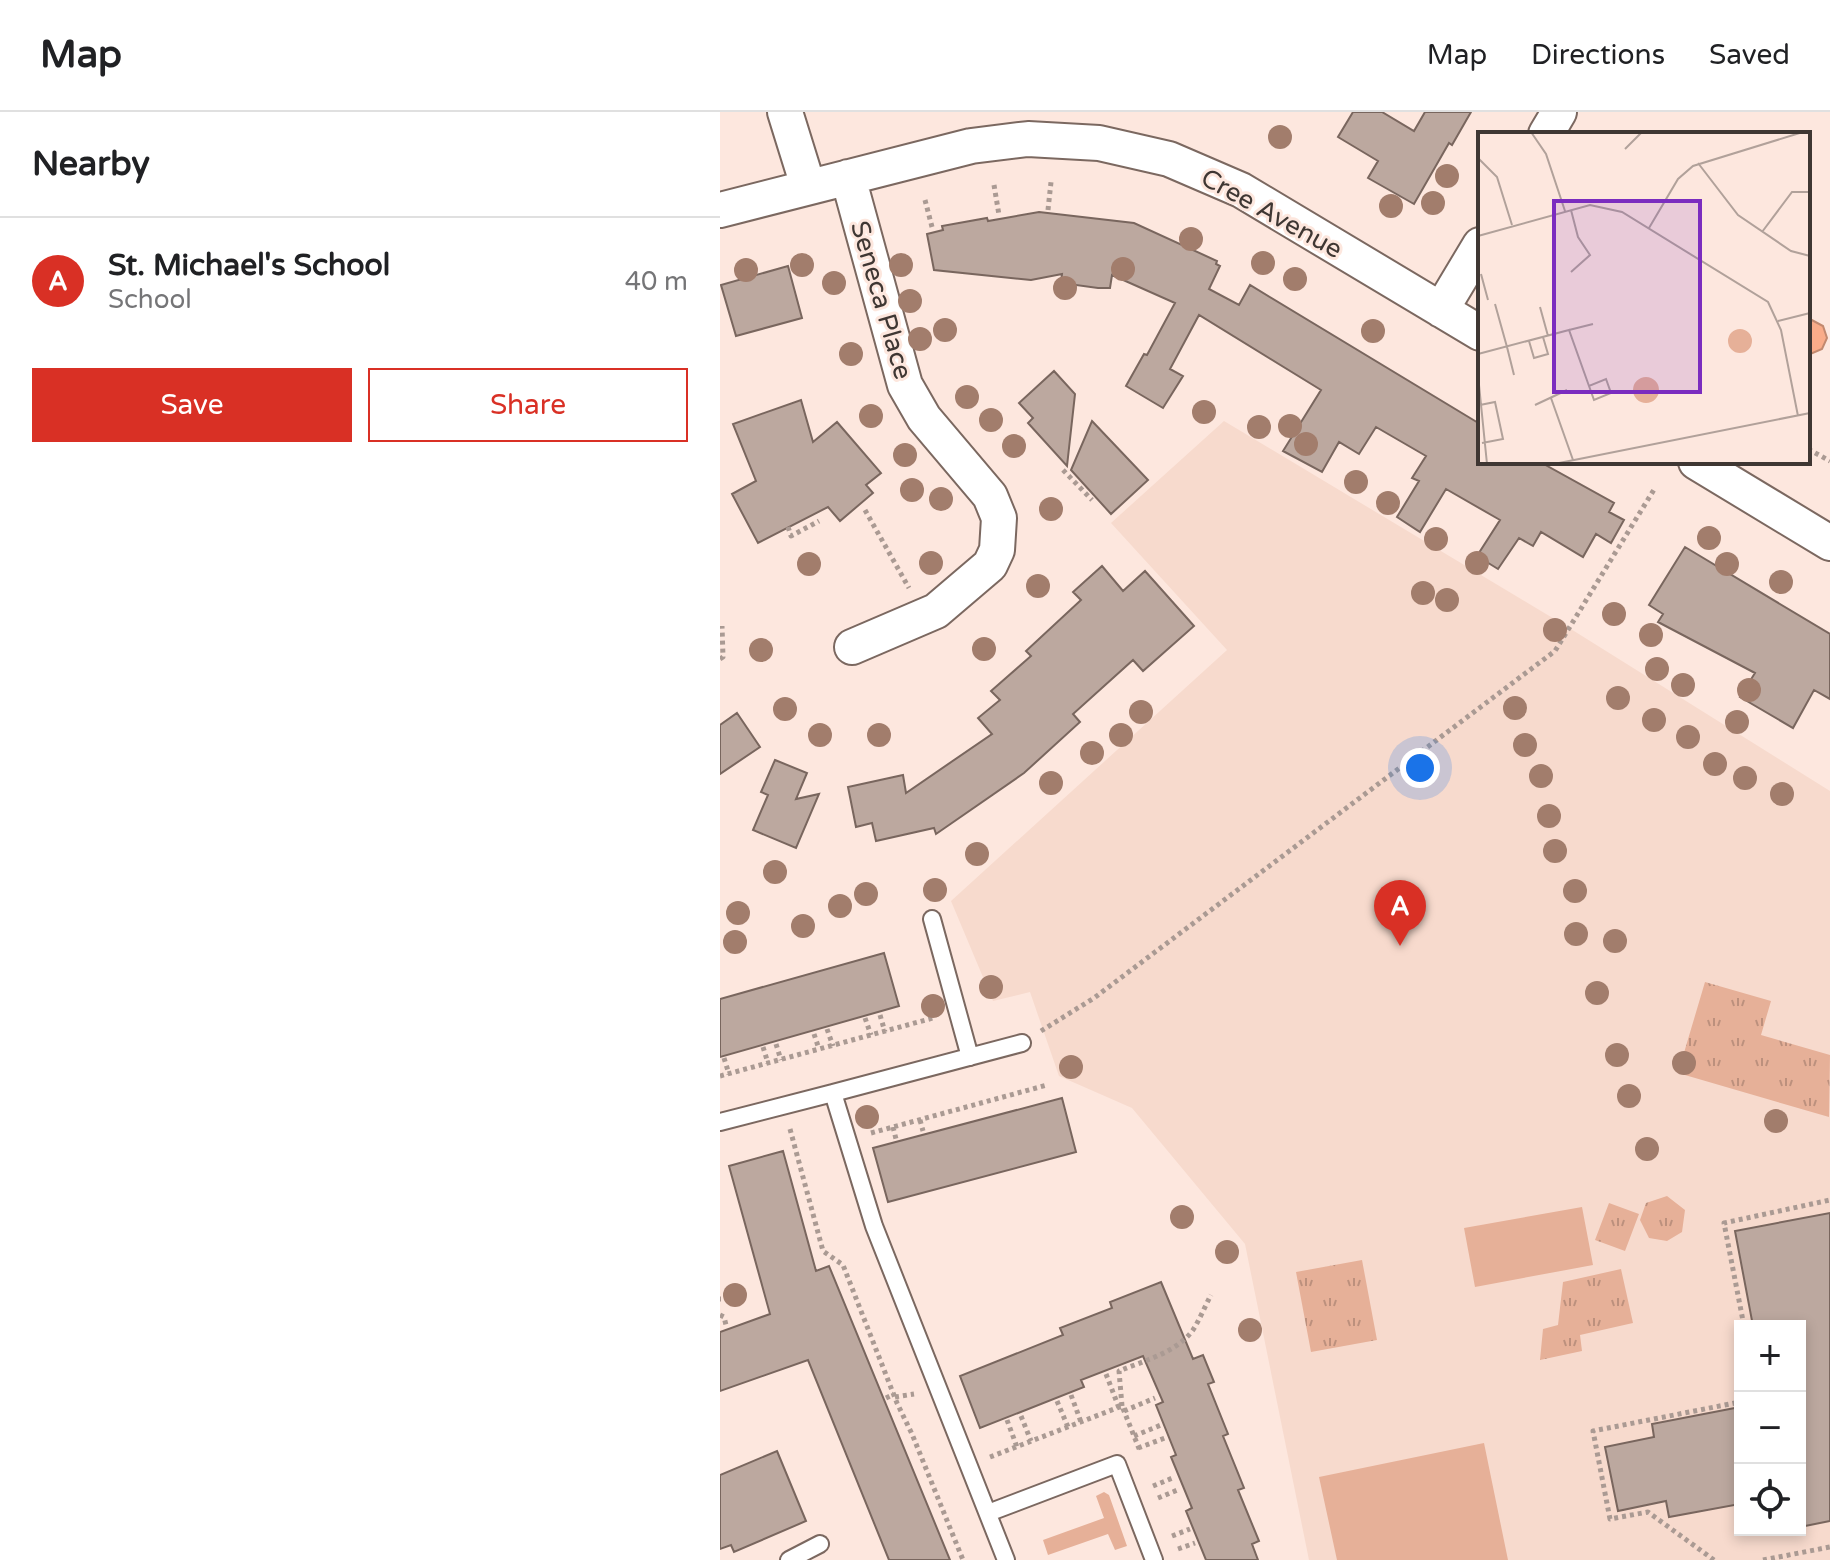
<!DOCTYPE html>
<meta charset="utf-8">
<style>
body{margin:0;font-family:"Varela Round",sans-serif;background:#f6f6f6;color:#202124}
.controls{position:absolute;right:24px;bottom:24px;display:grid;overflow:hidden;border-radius:0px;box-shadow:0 4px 12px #0003}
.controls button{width:72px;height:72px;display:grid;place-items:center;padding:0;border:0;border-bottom:2px solid #e0e0e0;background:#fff;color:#202124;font:40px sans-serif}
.you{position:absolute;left:700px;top:656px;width:28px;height:28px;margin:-20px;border:6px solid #fff;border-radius:50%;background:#1a73e8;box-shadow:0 0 0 12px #1a73e833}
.badge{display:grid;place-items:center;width:52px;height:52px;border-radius:50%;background:#d93025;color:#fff;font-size:26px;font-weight:700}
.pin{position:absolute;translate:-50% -66px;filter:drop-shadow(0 2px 4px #0008)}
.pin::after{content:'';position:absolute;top:42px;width:28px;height:24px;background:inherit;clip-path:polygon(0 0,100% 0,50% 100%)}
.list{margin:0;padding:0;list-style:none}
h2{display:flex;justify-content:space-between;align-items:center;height:104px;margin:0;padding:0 32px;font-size:34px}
h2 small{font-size:26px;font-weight:400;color:#757577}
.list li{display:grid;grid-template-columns:52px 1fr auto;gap:24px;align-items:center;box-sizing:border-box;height:128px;padding:0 32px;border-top:2px solid #e0e0e0}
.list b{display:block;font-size:30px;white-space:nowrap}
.list p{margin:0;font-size:26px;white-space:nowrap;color:#757577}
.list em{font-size:26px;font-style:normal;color:#757577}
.actions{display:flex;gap:16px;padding:24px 32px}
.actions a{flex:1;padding:18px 0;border:2px solid #d93025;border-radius:0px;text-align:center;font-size:28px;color:#d93025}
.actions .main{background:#d93025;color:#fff}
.icon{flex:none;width:44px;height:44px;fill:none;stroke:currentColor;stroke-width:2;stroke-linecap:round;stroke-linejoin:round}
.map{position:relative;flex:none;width:1110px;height:1448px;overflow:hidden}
header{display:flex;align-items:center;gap:48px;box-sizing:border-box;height:112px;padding:0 40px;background:#fff;border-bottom:2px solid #e0e0e0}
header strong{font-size:38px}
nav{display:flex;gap:44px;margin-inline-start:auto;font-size:28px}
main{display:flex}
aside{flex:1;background:#fff}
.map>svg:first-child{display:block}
.built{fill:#f7dacd;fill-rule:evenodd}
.grass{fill:#e6b098}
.park{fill:url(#park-tufts)}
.water{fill:#faac89;stroke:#c2896f;stroke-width:2}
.building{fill:#bca89f;stroke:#79665e;stroke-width:2}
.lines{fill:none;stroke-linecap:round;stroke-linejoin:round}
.service-casing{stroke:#7b6860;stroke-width:20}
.minor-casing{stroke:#7b6860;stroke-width:38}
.path{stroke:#aa9a93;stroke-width:5;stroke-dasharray:4 4;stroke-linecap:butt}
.service{stroke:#fff;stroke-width:16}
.minor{stroke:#fff;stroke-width:34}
.tree{fill:#a27d6c}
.labels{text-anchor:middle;stroke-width:6;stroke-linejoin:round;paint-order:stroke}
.street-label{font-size:26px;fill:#3f3733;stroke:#fde7de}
.inset-road{fill:none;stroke:#b1a19a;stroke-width:2}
.view{fill:#7b2cbf;fill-opacity:0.15;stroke:#7b2cbf;stroke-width:4}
.inset-edge{fill:none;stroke:#3f3733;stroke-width:4}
</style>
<header>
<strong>Map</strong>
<nav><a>Map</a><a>Directions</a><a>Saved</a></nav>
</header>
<main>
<aside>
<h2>Nearby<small></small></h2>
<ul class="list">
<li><span class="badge">A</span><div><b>St. Michael's School</b><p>School</p></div><em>40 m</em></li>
</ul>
<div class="actions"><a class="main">Save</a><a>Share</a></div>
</aside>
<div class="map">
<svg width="1110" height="1448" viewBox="0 0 1110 1448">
<defs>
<pattern id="park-tufts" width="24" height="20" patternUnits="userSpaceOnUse" patternTransform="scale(2)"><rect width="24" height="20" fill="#e6b098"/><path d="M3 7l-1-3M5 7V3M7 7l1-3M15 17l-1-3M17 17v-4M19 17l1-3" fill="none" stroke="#bc907d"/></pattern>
</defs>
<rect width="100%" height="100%" fill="#fde7de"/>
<!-- built -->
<path class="built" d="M 504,309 L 846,514 L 1110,679 L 1110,1448 L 589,1448 L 525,1132 L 412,996 L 339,964 L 310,880 L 273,889 L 231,789 L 507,538 L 391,411 ZM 1020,1214 L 1080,1214 L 1080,1418 L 1020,1418 Z"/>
<!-- grass -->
<path class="grass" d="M 862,1095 L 873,1153 L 755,1175 L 744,1116 Z
M 764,1331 L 788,1448 L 617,1448 L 599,1365 Z
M 384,1380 L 389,1383 L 407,1434 L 395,1438 L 388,1422 L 328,1443 L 323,1428 L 384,1406 L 376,1384 Z"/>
<!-- park -->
<path class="park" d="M 985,870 L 1051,889 L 1041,923 L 1110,943 L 1109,1005 L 958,961 Z
M 947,1084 L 965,1098 L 962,1120 L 947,1129 L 929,1126 L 920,1108 L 926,1091 Z
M 889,1091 L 919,1102 L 905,1139 L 875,1128 Z
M 642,1148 L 657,1228 L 591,1240 L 576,1160 Z
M 901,1157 L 913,1211 L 860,1223 L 862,1239 L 820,1248 L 823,1217 L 838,1213 L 843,1170 Z"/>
<!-- water -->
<path class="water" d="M 1088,206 L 1103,214 L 1107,226 L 1102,237 L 1088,243 Z"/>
<!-- building -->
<path class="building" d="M 633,0 L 662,0 L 694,19 L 705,0 L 751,0 L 732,33 L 729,31 L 694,92 L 648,66 L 658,49 L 618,25 Z
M 319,100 L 414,111 L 497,149 L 496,152 L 500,154 L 489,177 L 519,193 L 530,173 L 760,312 L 760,350 L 820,350 L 894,391 L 889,400 L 904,408 L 891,431 L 876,422 L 863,445 L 821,420 L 813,434 L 799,426 L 778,457 L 757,444 L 780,408 L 726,377 L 700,420 L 677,405 L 699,369 L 692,366 L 706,344 L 656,315 L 639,342 L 619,330 L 602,360 L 563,339 L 601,278 L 479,203 L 450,257 L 463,264 L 443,296 L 406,274 L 424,242 L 427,243 L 455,191 L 392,163 L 390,176 L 378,176 L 341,171 L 342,162 L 311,168 L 214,158 L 207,122 L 223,118 L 222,114 L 267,106 L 268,109 Z
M 68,154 L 82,206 L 16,224 L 1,173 Z
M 334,259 L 355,282 L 347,354 L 308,311 L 313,306 L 299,291 Z
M 81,288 L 93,330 L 117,310 L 161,361 L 146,373 L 153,381 L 120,409 L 108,395 L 38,431 L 12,382 L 36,369 L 13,312 Z
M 372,309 L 428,368 L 391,402 L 351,358 Z
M 965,435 L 1110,522 L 1110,587 L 1094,578 L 1073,616 L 1020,585 L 1035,561 L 938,510 L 943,502 L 929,493 Z
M 382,454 L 403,479 L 425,459 L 474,514 L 423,559 L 413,548 L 353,602 L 360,610 L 304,661 L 216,722 L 214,716 L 156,729 L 152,711 L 136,715 L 128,675 L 183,663 L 186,681 L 272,622 L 258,606 L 280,588 L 271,579 L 311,544 L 306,539 L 361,488 L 353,480 Z
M 17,601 L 40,635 L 0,662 L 0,613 Z
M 55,648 L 87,661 L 76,687 L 99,682 L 76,736 L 33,718 L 48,683 L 41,680 Z
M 164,841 L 179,894 L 0,945 L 0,887 Z
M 342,986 L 356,1040 L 168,1090 L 153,1036 Z
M 63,1039 L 96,1159 L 109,1154 L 230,1448 L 169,1448 L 88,1248 L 0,1279 L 0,1220 L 50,1202 L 9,1054 Z
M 1110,1101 L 1110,1409 L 1080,1415 L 1080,1214 L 1033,1214 L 1015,1119 Z
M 441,1170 L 473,1247 L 483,1243 L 494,1270 L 488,1272 L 508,1322 L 503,1324 L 524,1376 L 518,1378 L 539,1429 L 532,1432 L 538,1448 L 486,1448 L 466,1399 L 472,1396 L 451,1345 L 456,1343 L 436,1293 L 443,1290 L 423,1244 L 361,1268 L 364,1275 L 260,1316 L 240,1264 L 343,1223 L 340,1216 L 392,1196 L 390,1190 Z
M 1020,1295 L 1020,1392 L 949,1405 L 946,1389 L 898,1399 L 885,1335 L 934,1325 L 932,1312 Z
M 57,1339 L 86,1409 L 14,1440 L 11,1433 L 0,1437 L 0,1363 Z"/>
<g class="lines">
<defs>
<path id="service" d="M 212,807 L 250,945
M 113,981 L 302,931
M 0,1010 L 113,981 L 154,1114 L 286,1448
M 268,1401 L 397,1352 L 434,1448
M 69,1448 L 100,1432"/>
<path id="minor" d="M 65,0 L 88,74
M 826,22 L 839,0
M 128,65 L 185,273 L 204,306 L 270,384 L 279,406 L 277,438 L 270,453 L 216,499 L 132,535
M 0,98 L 251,34 L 308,27 L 379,31 L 449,47 L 521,78 L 760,221
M 721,198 L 760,133
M 976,350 L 1110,431"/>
</defs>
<!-- service casing -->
<use href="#service" class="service-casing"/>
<!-- minor casing -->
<use href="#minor" class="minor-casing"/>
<!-- path -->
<path class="path" d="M 274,73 L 279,103
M 205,88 L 212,115
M 328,98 L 331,70
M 1088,337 L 1110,349
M 343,358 L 372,388
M 145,398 L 189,476
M 68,415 L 71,424 L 99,409
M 0,547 L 3,545 L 2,514
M 160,903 L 165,920
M 145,906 L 151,923
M 107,917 L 113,934
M 321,919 L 374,886 L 835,539 L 935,376
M 94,922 L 99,937
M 56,932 L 61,948
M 43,935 L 48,951
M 4,946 L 9,962
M 0,964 L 213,906
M 200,1008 L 203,1019
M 173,1015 L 176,1027
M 70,1017 L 103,1139 L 123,1153 L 177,1291 L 192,1322 L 243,1448
M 151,1021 L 327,973
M 0,1187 L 1,1187
M 0,1203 L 4,1205 L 6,1213
M 1024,1214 L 1004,1111 L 1110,1088
M 1020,1232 L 1016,1233 L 1020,1253
M 386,1262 L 399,1296
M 351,1283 L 361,1310
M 175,1285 L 194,1282
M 166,1286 L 174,1282
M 337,1289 L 348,1315
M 402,1294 L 399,1259 C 423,1249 456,1241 473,1218 C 480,1207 485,1194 491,1183
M 404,1299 L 435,1286
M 301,1304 L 311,1329
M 287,1308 L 297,1335
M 414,1324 L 441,1313
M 418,1336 L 445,1326
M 270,1345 L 402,1294 L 420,1339
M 433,1374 L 455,1365
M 438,1386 L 460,1377
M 452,1424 L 470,1417
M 458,1437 L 475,1431
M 994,1448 L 928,1400 L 890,1407 L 873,1319 L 1020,1290
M 1043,1448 L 1110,1435"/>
<!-- service -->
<use href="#service" class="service"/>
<!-- minor -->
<use href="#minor" class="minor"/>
</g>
<!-- trees -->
<g class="tree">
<circle cx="560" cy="25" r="12"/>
<circle cx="727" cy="64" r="12"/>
<circle cx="713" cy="91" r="12"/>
<circle cx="671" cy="94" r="12"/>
<circle cx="471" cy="127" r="12"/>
<circle cx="543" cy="151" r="12"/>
<circle cx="82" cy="153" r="12"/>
<circle cx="181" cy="153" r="12"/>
<circle cx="403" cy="157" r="12"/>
<circle cx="26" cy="158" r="12"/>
<circle cx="575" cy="167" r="12"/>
<circle cx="114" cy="171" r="12"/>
<circle cx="345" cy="176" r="12"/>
<circle cx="190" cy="189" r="12"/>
<circle cx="225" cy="218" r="12"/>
<circle cx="653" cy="219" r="12"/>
<circle cx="200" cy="227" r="12"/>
<circle cx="131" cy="242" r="12"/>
<circle cx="247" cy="285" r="12"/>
<circle cx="484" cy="300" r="12"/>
<circle cx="151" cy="304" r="12"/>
<circle cx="271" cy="308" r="12"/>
<circle cx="570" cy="314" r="12"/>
<circle cx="539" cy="315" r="12"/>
<circle cx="586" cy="332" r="12"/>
<circle cx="294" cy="334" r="12"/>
<circle cx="185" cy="343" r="12"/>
<circle cx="636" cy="370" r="12"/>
<circle cx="192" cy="378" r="12"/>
<circle cx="221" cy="387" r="12"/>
<circle cx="668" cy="391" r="12"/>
<circle cx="331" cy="397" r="12"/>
<circle cx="989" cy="426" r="12"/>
<circle cx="716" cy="427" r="12"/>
<circle cx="211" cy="451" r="12"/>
<circle cx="757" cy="451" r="12"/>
<circle cx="89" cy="452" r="12"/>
<circle cx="1007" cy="452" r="12"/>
<circle cx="1061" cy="470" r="12"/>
<circle cx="318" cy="474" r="12"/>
<circle cx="703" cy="481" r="12"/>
<circle cx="727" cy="488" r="12"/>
<circle cx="894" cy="502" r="12"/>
<circle cx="835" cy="518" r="12"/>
<circle cx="931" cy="523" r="12"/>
<circle cx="264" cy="537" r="12"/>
<circle cx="41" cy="538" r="12"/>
<circle cx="937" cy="557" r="12"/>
<circle cx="963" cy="573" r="12"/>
<circle cx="1029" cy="578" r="12"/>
<circle cx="898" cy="586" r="12"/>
<circle cx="795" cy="596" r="12"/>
<circle cx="65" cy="597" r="12"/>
<circle cx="421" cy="600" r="12"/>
<circle cx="934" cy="608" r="12"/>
<circle cx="1017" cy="610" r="12"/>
<circle cx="100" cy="623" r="12"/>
<circle cx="159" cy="623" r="12"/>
<circle cx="401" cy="623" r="12"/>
<circle cx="968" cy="625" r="12"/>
<circle cx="805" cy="633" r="12"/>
<circle cx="372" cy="641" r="12"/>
<circle cx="995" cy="652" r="12"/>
<circle cx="821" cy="664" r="12"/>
<circle cx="1025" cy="666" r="12"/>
<circle cx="331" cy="671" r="12"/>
<circle cx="1062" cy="682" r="12"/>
<circle cx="829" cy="704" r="12"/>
<circle cx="835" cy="739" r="12"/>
<circle cx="257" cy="742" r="12"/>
<circle cx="55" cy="760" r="12"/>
<circle cx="215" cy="778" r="12"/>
<circle cx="855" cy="779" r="12"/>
<circle cx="146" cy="782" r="12"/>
<circle cx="120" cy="794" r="12"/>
<circle cx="18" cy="801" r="12"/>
<circle cx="83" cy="814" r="12"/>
<circle cx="856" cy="822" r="12"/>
<circle cx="895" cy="829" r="12"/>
<circle cx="15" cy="830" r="12"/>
<circle cx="271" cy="875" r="12"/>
<circle cx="877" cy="881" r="12"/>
<circle cx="213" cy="894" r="12"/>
<circle cx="897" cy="943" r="12"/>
<circle cx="964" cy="951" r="12"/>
<circle cx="351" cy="955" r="12"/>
<circle cx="909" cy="984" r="12"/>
<circle cx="147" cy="1005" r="12"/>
<circle cx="1056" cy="1009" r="12"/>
<circle cx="927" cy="1037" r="12"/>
<circle cx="462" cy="1105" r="12"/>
<circle cx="507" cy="1140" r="12"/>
<circle cx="15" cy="1183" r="12"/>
<circle cx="530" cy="1218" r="12"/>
</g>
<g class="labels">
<!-- street labels -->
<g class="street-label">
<text transform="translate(552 101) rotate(29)" y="9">Cree Avenue</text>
<text transform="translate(162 188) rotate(74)" y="9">Seneca Place</text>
</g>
</g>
<!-- overview -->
<g transform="translate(758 20)">
<rect width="332" height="332" fill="#fde7de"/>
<path d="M250 209a12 12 0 1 1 24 0a12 12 0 1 1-24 0ZM155 258a13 13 0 1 1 26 0a13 13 0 1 1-26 0Z" fill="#e6b098"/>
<path class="inset-road" d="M 53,0 L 68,22 L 87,79M 147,17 L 164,0M 0,26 L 19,45 L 34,93M 220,31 L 260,83 L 313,119 L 332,124M 93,78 L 100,105 L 112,123 L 93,140M 171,96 L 200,47 L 215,34 L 325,0M 284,100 L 314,60 L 332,60M 0,104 L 112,73 L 144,80 L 290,170 L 303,198 L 320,284M 3,142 L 10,168M 17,172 L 29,215M 62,175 L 70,204M 300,189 L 332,181M 91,198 L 115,192M 51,209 L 56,226 L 70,222 L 65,205M 29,215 L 36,243M 0,222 L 91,198 L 111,254 L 128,247 L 133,261 L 116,268 L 111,254M 0,243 L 9,332M 73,266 L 95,328M 2,273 L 17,270 L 25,307 L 4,311M 57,273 L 89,258M 76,332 L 332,281"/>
<path class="view" d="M 76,69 L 222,69 L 222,260 L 76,260 Z"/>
<rect width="332" height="332" class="inset-edge"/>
</g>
</svg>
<div class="controls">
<button>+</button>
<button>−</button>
<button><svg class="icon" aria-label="locate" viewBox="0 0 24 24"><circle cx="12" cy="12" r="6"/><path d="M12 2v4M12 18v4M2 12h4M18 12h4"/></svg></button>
</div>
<div class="you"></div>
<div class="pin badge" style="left:680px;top:834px">A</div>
</div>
</main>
